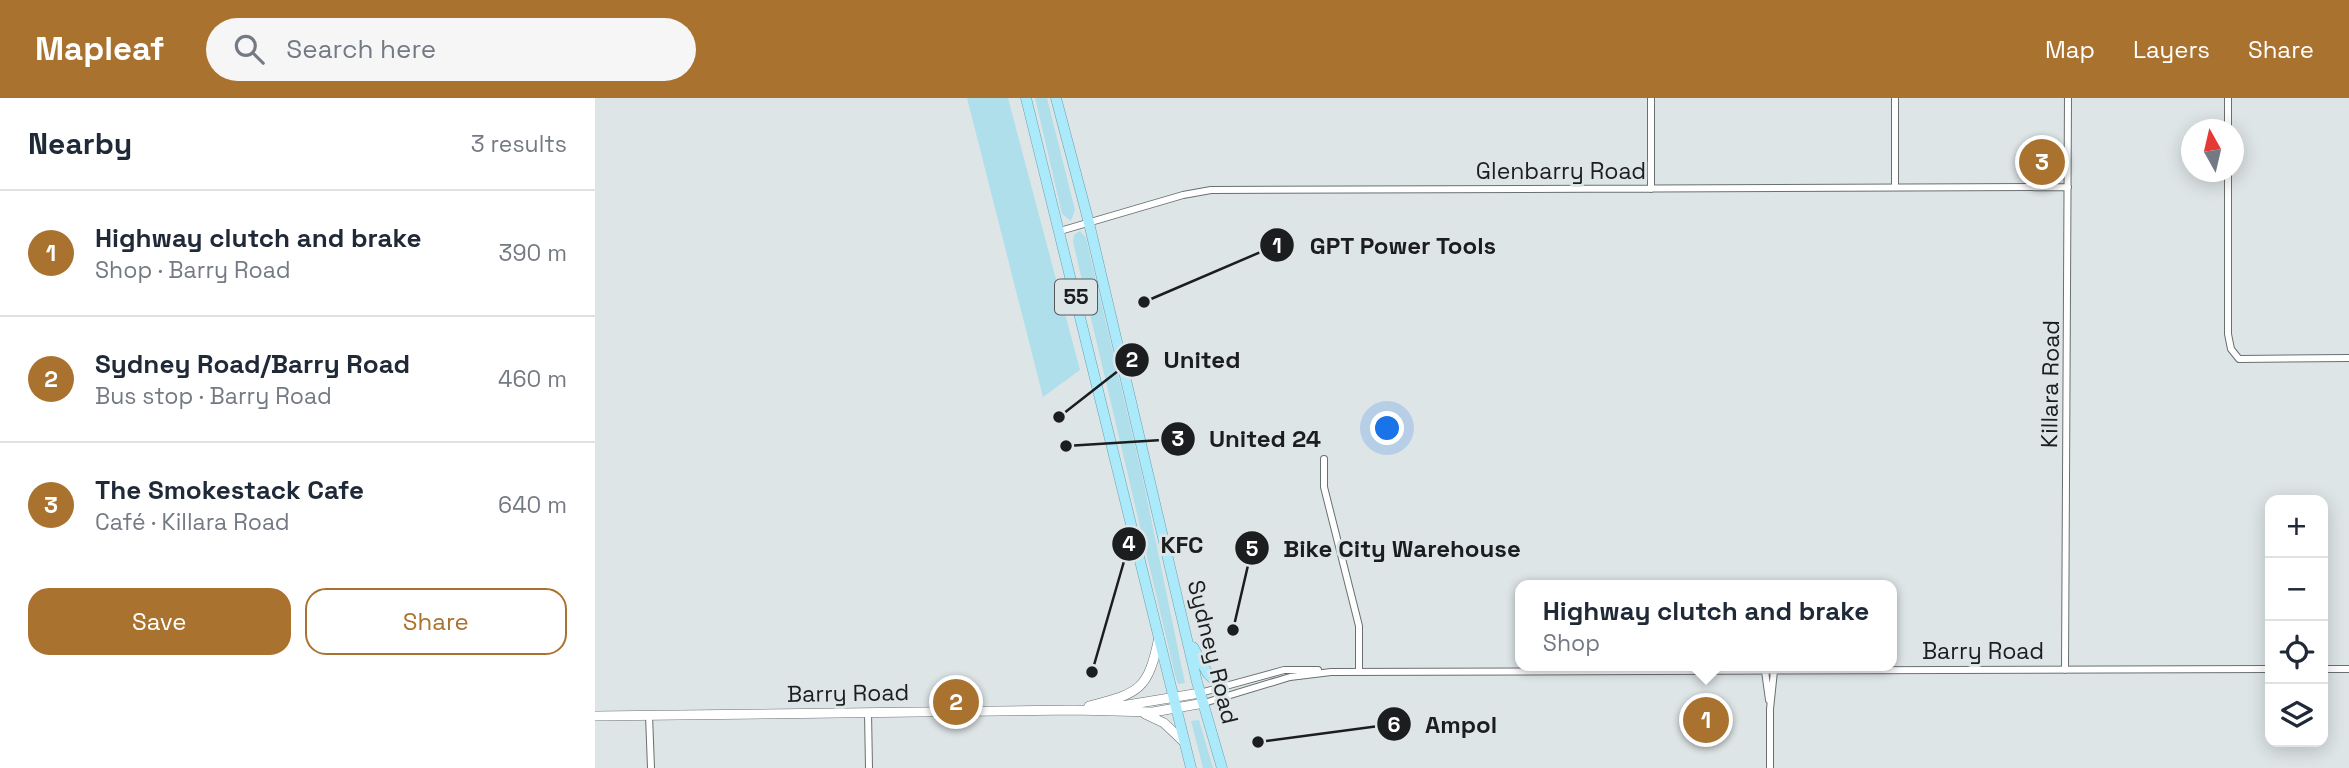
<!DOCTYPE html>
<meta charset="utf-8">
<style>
body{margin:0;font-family:"Space Grotesk",sans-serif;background:#f6f6f7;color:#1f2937}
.controls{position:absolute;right:21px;bottom:21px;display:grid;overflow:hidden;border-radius:14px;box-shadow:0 4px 18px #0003}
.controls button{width:63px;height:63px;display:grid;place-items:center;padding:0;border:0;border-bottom:2px solid #e0e1e3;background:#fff;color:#1f2937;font:35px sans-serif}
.compass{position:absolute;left:1586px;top:21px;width:63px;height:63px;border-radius:50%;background:#fff;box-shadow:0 4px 18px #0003;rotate:352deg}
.you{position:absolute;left:793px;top:331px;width:24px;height:24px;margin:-18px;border:5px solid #fff;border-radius:50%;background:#1a73e8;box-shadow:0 0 0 10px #1a73e833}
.badge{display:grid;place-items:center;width:46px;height:46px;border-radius:50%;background:#aa722f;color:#fff;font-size:23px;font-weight:700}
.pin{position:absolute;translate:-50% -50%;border:4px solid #fff;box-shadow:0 2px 7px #0006}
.popup{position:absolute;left:920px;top:482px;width:382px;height:91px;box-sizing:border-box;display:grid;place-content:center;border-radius:14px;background:#fff;filter:drop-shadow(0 2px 5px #0005);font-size:23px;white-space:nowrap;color:#747a83}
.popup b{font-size:26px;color:#1f2937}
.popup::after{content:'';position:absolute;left:50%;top:100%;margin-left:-14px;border:14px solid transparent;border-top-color:#fff}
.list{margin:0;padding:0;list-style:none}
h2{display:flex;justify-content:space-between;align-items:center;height:91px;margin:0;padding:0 28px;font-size:30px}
h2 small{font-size:23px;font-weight:400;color:#747a83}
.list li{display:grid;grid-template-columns:46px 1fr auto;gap:21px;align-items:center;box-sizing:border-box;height:126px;padding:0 28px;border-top:2px solid #e0e1e3}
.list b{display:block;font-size:26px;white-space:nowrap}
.list p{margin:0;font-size:23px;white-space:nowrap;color:#747a83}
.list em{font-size:23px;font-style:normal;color:#747a83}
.actions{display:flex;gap:14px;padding:21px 28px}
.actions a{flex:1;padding:16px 0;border:2px solid #aa722f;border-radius:21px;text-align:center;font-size:24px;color:#aa722f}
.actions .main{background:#aa722f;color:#fff}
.icon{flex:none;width:38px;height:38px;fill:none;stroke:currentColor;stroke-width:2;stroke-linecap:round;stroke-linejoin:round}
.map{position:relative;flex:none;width:1754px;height:670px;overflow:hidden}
header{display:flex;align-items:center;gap:42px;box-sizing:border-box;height:98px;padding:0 35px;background:#aa722f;color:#fff}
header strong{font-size:33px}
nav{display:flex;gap:38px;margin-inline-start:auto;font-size:24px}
.search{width:490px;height:63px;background:#f6f6f7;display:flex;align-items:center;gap:18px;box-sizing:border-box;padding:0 24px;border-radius:38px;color:#747a83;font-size:26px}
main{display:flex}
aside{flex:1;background:#fff}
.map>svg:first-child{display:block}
.green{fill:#b0dfec}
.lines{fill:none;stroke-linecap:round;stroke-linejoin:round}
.minor-casing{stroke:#697071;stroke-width:8}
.secondary-casing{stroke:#697071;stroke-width:10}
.trunk-casing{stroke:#6b9fad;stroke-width:11}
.minor{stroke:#fff;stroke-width:6}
.secondary{stroke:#fff;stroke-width:9}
.trunk{stroke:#abeafb;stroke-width:10}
.labels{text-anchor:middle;stroke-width:6;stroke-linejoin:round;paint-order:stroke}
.shield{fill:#dee5e7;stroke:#56595a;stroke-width:2}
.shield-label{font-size:21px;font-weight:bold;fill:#1b1d1e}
.street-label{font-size:23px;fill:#1b1d1e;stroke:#dee5e7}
.leader{fill:none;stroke:#1b1d1e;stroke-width:2.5}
.callout-dot{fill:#1b1d1e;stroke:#dee5e7;stroke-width:2.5}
.mark-label{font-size:21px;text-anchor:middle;font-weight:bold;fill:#fff}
.callout-label{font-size:24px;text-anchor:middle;font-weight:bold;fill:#1b1d1e;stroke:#dee5e7;stroke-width:6;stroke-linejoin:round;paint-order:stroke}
</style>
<header>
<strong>Mapleaf</strong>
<div class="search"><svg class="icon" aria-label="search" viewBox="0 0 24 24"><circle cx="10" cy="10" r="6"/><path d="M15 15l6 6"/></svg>Search here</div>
<nav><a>Map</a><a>Layers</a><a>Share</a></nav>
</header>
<main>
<aside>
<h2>Nearby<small>3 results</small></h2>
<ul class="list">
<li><span class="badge">1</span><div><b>Highway clutch and brake</b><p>Shop · Barry Road</p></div><em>390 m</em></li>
<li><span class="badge">2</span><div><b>Sydney Road/Barry Road</b><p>Bus stop · Barry Road</p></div><em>460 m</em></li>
<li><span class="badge">3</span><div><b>The Smokestack Cafe</b><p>Café · Killara Road</p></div><em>640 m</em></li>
</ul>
<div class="actions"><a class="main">Save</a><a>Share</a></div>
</aside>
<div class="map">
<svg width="1754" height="670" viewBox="0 0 1754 670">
<rect width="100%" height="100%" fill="#dee5e7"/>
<!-- green -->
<path class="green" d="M 372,0 L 413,0 L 485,272 L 448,299 Z
M 440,0 L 452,0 L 480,112 L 476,123 L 467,116 Z
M 485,133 L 491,140 L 549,386 L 590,585 L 583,586 L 580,577 L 478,144 L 479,137 Z
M 604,622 L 618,670 L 608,670 L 596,623 Z"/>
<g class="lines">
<defs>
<path id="minor" d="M 1056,0 L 1056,91
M 1300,0 L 1300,89
M 1633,0 L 1633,32
M 1633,74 L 1633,236 L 1636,251 L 1644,261 L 1754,260
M 465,133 L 588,97 L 616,92 L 1473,89
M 729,361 L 729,389 L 764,528 L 764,574
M 1728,571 L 1754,571
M 1470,572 L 1473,0
M 1170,573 L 1174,602
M 605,595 L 689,572 L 723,572
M 609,605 L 695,579 L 736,574 L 1675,571
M 273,614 L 274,670
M 54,617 L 56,670
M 1175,670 L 1175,611 L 1179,573"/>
<path id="secondary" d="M 494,608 C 544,595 553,593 564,539
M 514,610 L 605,595
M 550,616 L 569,625 L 589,644
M 0,618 L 479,612 L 558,614 L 609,605"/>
<path id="trunk" d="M 431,0 L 596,670
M 461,0 L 494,125 L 602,584 L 627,670
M 598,549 L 613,576 L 627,589"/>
</defs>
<!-- minor casing -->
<use href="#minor" class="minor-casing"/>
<!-- secondary casing -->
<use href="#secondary" class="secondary-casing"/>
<!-- trunk casing -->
<use href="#trunk" class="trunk-casing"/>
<!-- minor -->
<use href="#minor" class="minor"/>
<!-- secondary -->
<use href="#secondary" class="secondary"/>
<!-- trunk -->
<use href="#trunk" class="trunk"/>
</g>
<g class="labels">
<!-- shield labels -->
<rect class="shield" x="460" y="181.5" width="42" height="35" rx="5"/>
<g class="shield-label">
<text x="481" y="206">55</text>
</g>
<!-- street labels -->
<g class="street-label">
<text x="966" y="81">Glenbarry Road</text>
<text transform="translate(1455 286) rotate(-89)" y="8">Killara Road</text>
<text x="1388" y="561">Barry Road</text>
<text transform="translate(618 554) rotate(76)" y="8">Sydney Road</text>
<text transform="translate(253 595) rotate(-1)" y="8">Barry Road</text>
</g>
</g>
<!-- callouts -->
<path class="leader" d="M549 204L682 147M464 319L537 262M471 348L583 341M497 574L534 446M638 532L657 450M663 644L799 626"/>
<g class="callout-dot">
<circle cx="549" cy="204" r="7"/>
<circle cx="464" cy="319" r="7"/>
<circle cx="471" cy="348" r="7"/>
<circle cx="497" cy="574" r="7"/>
<circle cx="638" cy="532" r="7"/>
<circle cx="663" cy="644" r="7"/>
<circle cx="682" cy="147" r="18"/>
<circle cx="537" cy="262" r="18"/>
<circle cx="583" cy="341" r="18"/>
<circle cx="534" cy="446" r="18"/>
<circle cx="657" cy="450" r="18"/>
<circle cx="799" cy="626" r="18"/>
</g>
<g class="mark-label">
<text x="682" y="155">1</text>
<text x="537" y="269">2</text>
<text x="583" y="348">3</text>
<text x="534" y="453">4</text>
<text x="657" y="458">5</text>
<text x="799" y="634">6</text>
</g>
<g class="callout-label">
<text x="808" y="156">GPT Power Tools</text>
<text x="607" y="270">United</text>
<text x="670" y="349">United 24</text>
<text x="587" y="455">KFC</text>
<text x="807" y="459">Bike City Warehouse</text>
<text x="866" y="635">Ampol</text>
</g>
</svg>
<div class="controls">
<button>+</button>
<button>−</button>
<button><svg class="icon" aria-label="locate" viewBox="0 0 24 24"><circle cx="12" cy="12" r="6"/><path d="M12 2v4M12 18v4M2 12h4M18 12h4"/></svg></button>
<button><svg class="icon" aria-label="layers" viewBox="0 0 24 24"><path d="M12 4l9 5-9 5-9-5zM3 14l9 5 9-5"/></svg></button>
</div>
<svg class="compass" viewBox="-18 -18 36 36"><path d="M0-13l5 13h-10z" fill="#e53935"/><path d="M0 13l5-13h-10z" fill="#747a83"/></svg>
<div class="you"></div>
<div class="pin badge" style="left:1111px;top:622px">1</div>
<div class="popup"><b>Highway clutch and brake</b>Shop</div>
<div class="pin badge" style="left:361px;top:604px">2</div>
<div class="pin badge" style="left:1447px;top:64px">3</div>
</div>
</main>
